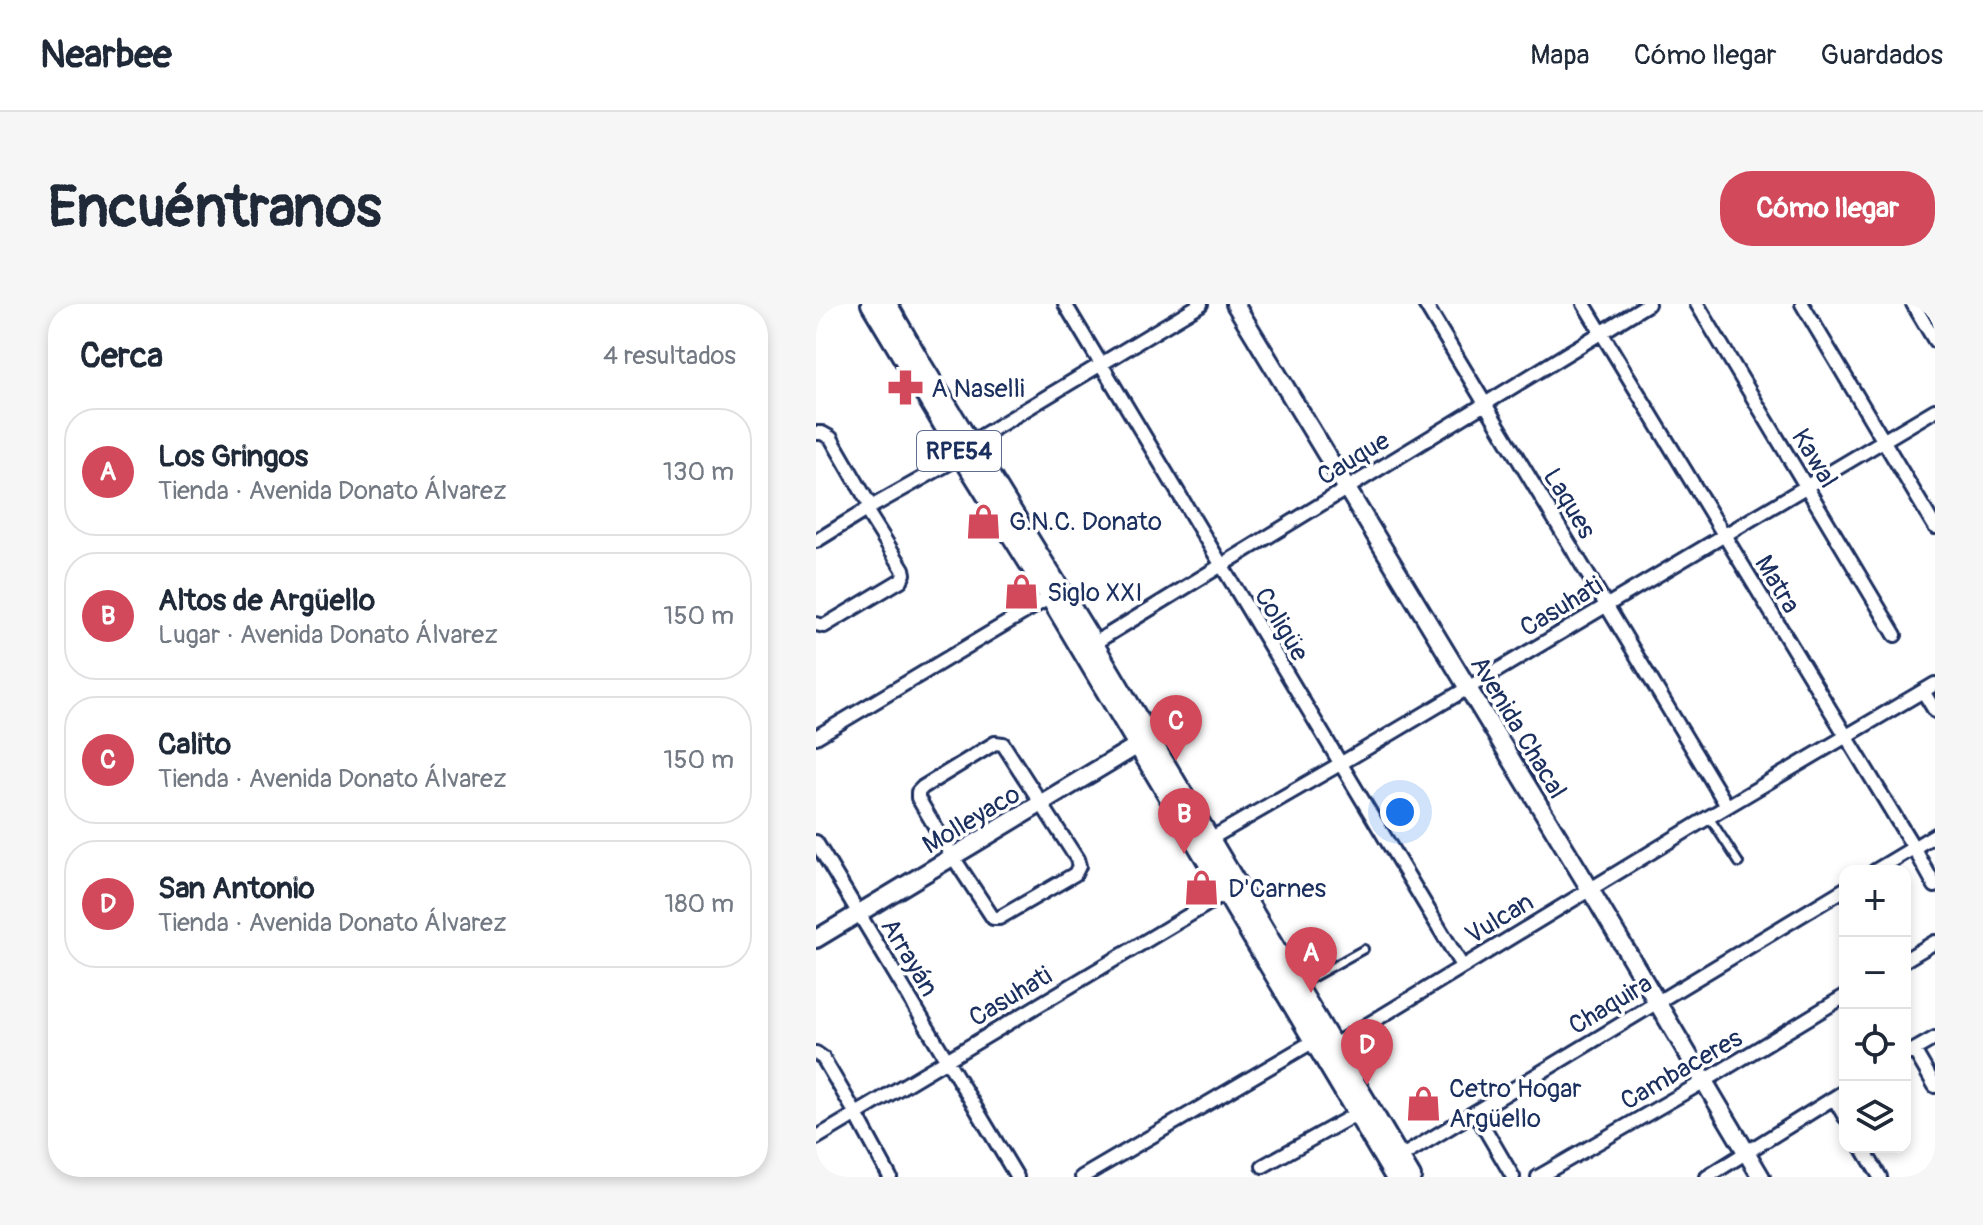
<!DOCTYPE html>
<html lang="es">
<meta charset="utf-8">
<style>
body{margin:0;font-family:Pangolin,sans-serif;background:#f6f6f7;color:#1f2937}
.controls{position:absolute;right:24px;bottom:24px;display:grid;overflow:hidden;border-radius:16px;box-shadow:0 4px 12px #0003}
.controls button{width:72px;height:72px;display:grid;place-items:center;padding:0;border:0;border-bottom:2px solid #e0e1e3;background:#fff;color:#1f2937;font:40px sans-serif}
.you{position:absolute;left:584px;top:508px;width:28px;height:28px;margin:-20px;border:6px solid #fff;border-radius:50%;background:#1a73e8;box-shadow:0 0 0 12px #1a73e833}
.badge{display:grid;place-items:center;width:52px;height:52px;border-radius:50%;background:#d1495b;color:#fff;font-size:26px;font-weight:700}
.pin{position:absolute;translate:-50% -66px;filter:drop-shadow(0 2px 4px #0008)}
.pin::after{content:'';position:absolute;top:42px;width:28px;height:24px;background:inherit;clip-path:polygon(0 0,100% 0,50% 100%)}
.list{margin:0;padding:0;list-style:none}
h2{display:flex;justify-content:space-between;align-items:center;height:104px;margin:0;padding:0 32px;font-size:34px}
h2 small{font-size:26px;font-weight:400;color:#747a83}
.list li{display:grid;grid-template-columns:52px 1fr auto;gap:24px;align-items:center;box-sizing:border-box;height:128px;margin:0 16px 16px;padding:0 16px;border:2px solid #e0e1e3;border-radius:32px}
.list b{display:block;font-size:30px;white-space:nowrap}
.list p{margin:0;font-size:26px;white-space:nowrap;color:#747a83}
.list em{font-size:26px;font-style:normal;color:#747a83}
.icon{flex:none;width:44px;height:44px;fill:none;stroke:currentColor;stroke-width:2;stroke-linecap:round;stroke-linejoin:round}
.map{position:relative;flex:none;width:1119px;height:873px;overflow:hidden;border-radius:32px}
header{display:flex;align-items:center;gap:48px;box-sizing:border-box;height:112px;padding:0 40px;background:#fff;border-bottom:2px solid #e0e1e3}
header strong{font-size:38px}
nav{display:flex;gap:44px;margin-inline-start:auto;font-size:28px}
.intro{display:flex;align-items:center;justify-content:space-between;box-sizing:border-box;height:192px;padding:0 48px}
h1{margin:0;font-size:56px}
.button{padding:20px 36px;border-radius:32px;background:#d1495b;color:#fff;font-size:28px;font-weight:700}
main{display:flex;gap:48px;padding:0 48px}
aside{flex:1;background:#fff;border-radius:32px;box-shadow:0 4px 12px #0003}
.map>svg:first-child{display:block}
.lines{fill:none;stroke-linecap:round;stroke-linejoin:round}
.service-casing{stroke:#1b2f5e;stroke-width:12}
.minor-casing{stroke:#1b2f5e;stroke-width:18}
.secondary-casing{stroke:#1b2f5e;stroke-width:22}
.primary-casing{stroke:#1b2f5e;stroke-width:24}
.service{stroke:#fff;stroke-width:6}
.minor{stroke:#fff;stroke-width:12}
.secondary{stroke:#fff;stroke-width:16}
.primary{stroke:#fff;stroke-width:18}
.labels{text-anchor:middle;stroke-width:7;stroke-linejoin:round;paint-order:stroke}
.shield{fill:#fff;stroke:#5f6d8e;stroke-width:2}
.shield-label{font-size:24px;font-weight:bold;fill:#1b2f5e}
.poi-label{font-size:26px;fill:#1b2f5e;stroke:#fff;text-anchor:start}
.street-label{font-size:26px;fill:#1b2f5e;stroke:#fff}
</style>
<header>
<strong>Nearbee</strong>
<nav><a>Mapa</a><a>Cómo llegar</a><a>Guardados</a></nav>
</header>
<div class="intro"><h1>Encuéntranos</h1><a class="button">Cómo llegar</a></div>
<main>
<aside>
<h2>Cerca<small>4 resultados</small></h2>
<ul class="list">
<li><span class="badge">A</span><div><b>Los Gringos</b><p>Tienda · Avenida Donato Álvarez</p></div><em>130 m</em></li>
<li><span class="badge">B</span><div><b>Altos de Argüello</b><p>Lugar · Avenida Donato Álvarez</p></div><em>150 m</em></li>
<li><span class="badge">C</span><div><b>Calito</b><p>Tienda · Avenida Donato Álvarez</p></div><em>150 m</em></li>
<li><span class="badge">D</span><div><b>San Antonio</b><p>Tienda · Avenida Donato Álvarez</p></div><em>180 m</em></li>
</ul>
</aside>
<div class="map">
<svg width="1119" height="873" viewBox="0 0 1119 873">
<rect width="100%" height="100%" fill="#fff"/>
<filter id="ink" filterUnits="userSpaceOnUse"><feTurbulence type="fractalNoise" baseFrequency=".0125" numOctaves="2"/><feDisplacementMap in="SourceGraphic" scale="16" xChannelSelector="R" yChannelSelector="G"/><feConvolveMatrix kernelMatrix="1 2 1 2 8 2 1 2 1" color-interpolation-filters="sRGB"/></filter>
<g filter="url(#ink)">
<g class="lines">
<defs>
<path id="service" d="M 893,513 L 923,559
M 485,680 L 548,645"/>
<path id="minor" d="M 249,0 L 646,662
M 609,0 L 911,502
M 768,0 L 1098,544 L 1119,582
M 881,0 L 1079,331
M 986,0 L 1119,223
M 1097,0 L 1119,37
M 0,129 L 6,129 L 15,134 L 55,203
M 154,139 L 385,0
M 0,237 L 55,203 L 146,152
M 0,320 L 8,322 L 85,276 L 88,270 L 87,265 L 50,206
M 272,343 L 832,0
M 1107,387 L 1119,407
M 0,433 L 234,293
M 179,439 L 187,440 L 261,555 L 263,562 L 259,570 L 183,614 L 177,614 L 137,553 L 102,494 L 102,488 L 107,483 Z
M 394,535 L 524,460 L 1119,106
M 0,538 L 201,873
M 1059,567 L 1119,531
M 1089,656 L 1119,638
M 1098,746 L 1119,782
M 0,749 L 7,754 L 40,810 L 74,873
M 1089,751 L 1119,734
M 1018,794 L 1029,813
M 659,808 L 697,873
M 0,834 L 410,589
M 1046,843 L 1064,873
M 583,854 L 1029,585
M 447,862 L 542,809
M 266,873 L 491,741 C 502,738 513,742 523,738 L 893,513 L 1119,380
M 722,873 L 887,778 L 1029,692
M 891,873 L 1029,787"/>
<path id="secondary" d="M 419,0 L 769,577 L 945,873
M 0,635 L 332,435"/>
<path id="primary" d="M 55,0 L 146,152 L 234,293 L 579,873
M 71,0 L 106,61 L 277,339 L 595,873"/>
</defs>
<!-- service casing -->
<use href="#service" class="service-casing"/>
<!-- minor casing -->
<use href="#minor" class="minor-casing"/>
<!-- secondary casing -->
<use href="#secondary" class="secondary-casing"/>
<!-- primary casing -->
<use href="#primary" class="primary-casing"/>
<!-- service -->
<use href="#service" class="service"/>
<!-- minor -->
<use href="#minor" class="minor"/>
<!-- secondary -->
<use href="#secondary" class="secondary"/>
<!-- primary -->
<use href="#primary" class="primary"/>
</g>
</g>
<!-- icons -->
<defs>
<symbol id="pharmacy-bare" viewBox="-9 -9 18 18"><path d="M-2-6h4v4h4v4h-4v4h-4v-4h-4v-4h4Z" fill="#d1495b" stroke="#fff" stroke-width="2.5" paint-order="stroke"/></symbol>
<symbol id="shop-bare" viewBox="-9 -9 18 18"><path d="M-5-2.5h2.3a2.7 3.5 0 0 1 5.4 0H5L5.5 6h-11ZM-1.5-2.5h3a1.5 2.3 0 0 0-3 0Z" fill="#d1495b" stroke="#fff" stroke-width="2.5" paint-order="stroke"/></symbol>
</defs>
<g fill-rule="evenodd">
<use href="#pharmacy-bare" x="64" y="58" width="51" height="51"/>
<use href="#shop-bare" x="142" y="192" width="51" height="51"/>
<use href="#shop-bare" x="180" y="262" width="51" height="51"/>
<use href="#shop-bare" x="360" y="558" width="51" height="51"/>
<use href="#shop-bare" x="582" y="774" width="51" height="51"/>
</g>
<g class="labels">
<!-- shield labels -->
<rect class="shield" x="101" y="127" width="84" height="40" rx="6"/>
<g class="shield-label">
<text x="143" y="155">RPE54</text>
</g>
<!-- poi labels -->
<g class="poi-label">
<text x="115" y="93">A Naselli</text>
<text x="193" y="226">G.N.C. Donato</text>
<text x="231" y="297">Siglo XXI</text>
<text x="412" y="593">D'Carnes</text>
<text x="633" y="793">Cetro Hogar<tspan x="633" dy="30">Argüello</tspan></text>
</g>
<!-- street labels -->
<g class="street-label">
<text transform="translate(537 154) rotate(-31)" y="9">Cauque</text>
<text transform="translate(999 154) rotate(59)" y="9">Kawal</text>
<text transform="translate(754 199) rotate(59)" y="9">Laques</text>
<text transform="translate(962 280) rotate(59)" y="9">Matra</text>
<text transform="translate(745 302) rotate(-31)" y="9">Casuhati</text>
<text transform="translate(466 320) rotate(59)" y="9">Coligüe</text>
<text transform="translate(703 423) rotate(59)" y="9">Avenida Chacal</text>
<text transform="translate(155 515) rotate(-31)" y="9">Molleyaco</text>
<text transform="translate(683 614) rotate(-31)" y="9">Vulcan</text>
<text transform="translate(94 653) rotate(59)" y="9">Arrayán</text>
<text transform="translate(194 692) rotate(-31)" y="9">Casuhati</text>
<text transform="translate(794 700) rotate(-31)" y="9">Chaquira</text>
<text transform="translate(865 765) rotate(-30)" y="9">Cambaceres</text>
</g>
</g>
</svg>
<div class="controls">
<button>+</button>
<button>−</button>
<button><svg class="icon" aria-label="locate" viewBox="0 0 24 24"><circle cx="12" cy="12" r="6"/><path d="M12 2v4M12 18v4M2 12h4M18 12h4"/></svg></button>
<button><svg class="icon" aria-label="layers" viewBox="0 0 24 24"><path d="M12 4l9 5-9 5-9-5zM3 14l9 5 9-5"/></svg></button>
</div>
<div class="you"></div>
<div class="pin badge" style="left:495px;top:689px">A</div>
<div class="pin badge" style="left:368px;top:550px">B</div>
<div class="pin badge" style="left:360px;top:457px">C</div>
<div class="pin badge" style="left:551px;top:781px">D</div>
</div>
</main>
